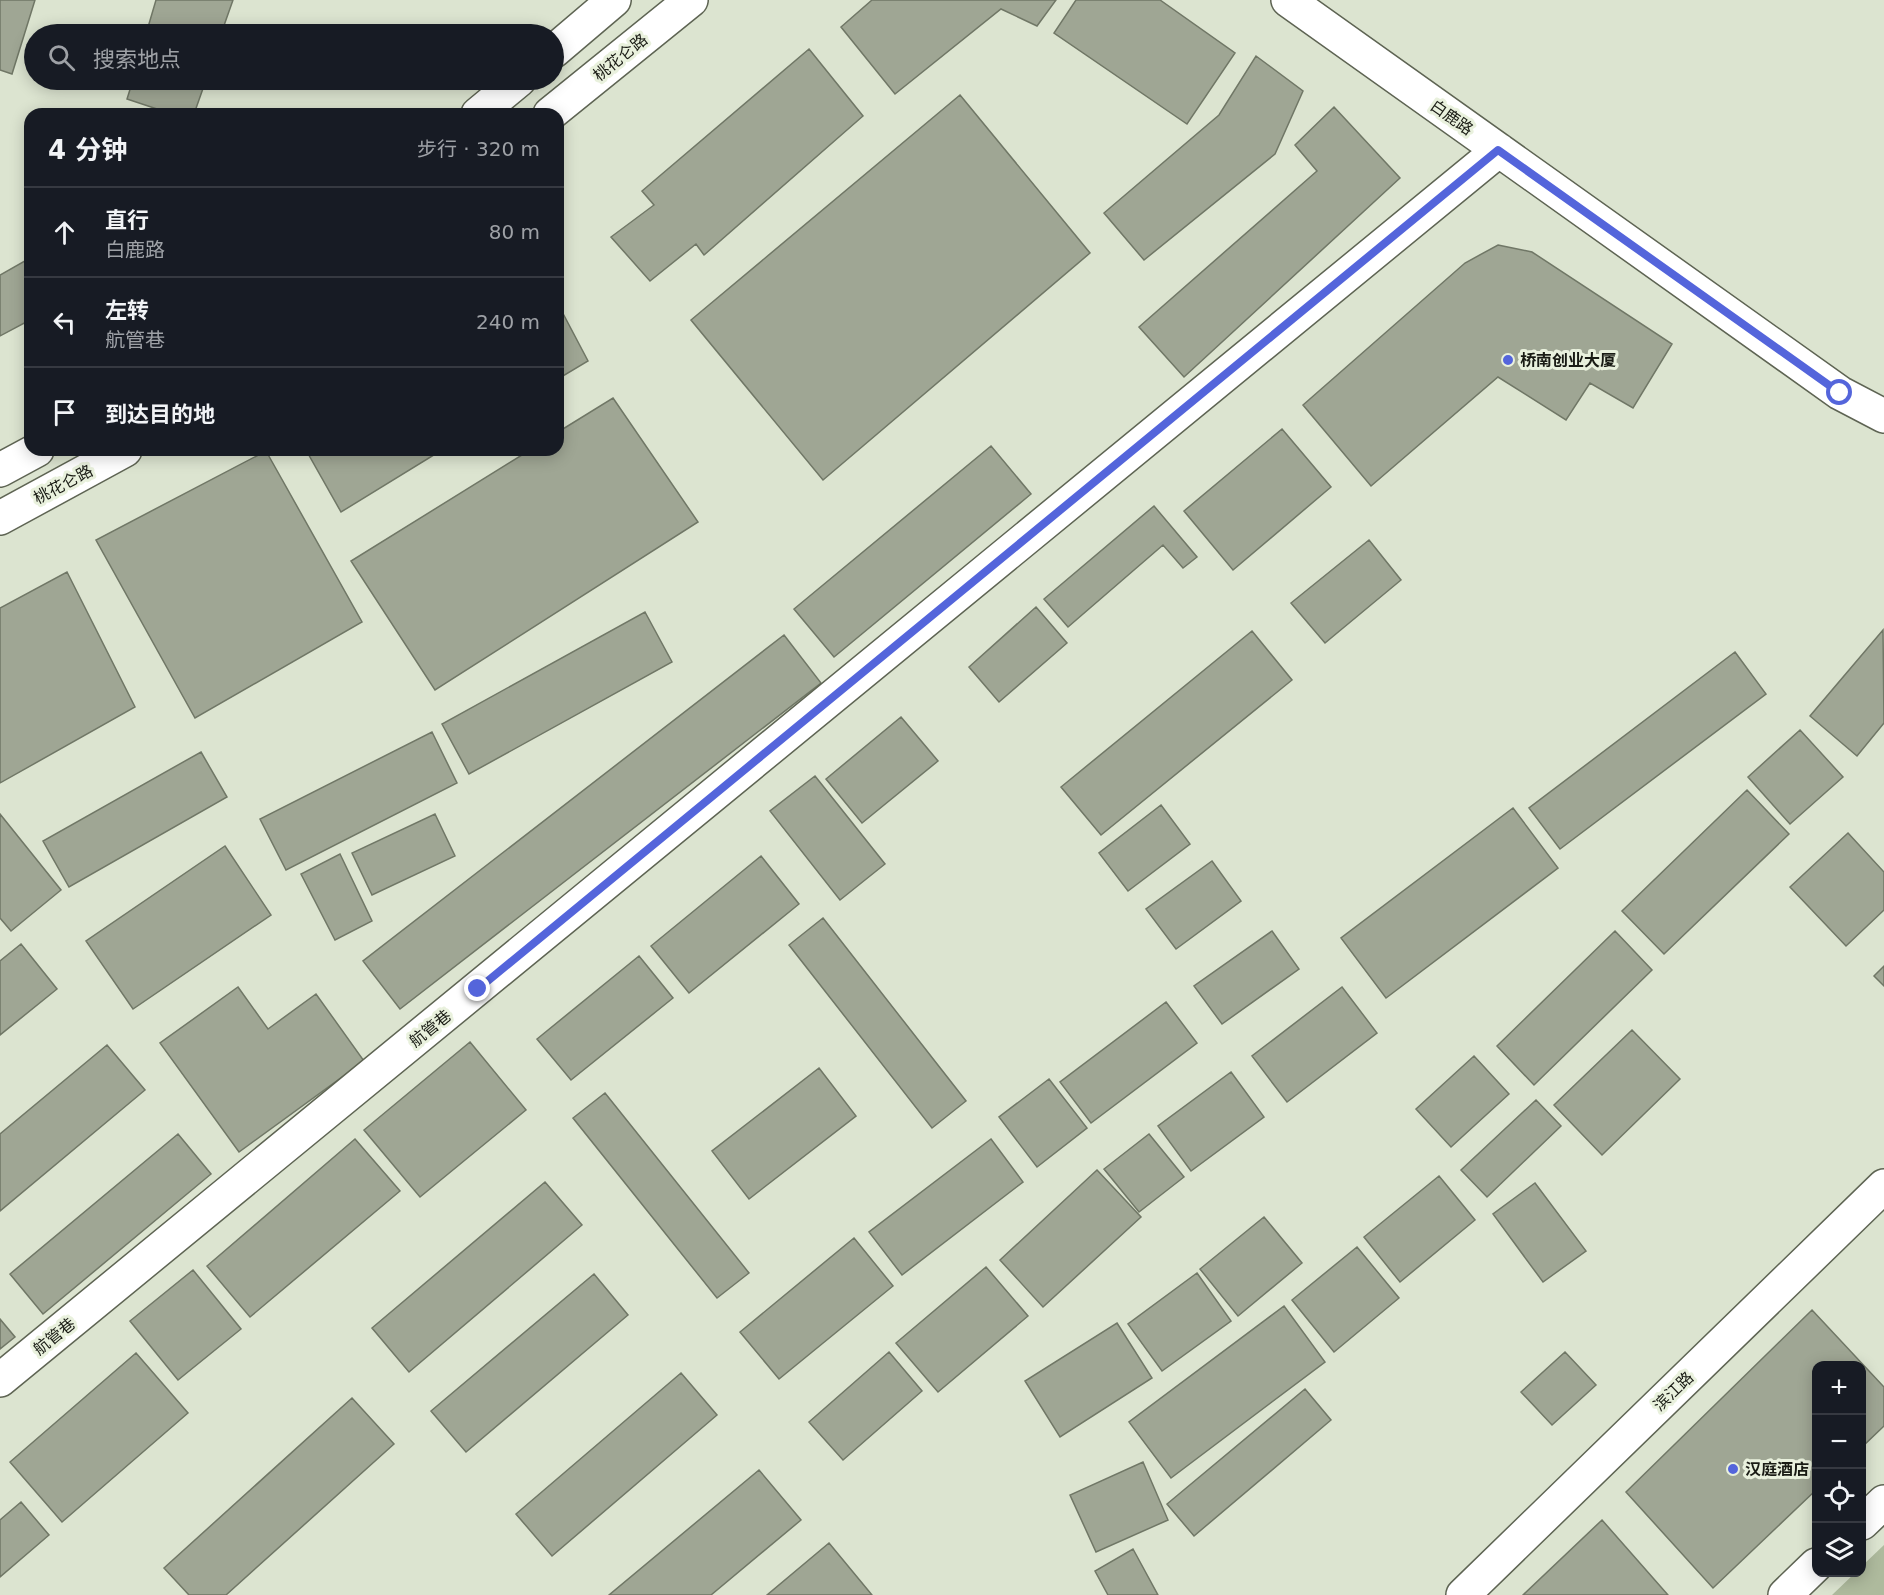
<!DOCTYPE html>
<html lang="zh">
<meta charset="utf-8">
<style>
body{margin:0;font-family:"DejaVu Sans","Noto Sans SC",sans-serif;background:#20242c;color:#f1f3f6}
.controls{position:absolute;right:18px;bottom:18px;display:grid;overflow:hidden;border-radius:12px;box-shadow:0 3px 15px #0003}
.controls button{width:54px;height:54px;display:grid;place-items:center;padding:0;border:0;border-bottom:2px solid #363941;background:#171b24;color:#f1f3f6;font:30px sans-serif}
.stop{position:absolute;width:18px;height:18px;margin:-14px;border:4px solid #5465db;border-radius:50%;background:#fff}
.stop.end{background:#5465db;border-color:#fff;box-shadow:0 2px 6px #0008}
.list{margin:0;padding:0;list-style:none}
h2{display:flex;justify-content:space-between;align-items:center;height:78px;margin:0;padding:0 24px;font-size:26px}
h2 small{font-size:20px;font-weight:400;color:#9ea1a6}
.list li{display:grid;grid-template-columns:39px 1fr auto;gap:18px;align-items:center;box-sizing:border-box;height:90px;padding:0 24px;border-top:2px solid #363941}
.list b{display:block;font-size:22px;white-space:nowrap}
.list p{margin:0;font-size:20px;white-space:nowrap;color:#9ea1a6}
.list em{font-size:20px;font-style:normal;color:#9ea1a6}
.icon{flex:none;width:33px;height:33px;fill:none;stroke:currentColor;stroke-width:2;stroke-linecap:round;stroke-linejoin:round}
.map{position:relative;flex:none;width:1884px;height:1595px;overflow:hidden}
.search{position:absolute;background:#171b24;box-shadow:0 3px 15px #0003;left:24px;top:24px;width:540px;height:66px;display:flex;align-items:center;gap:15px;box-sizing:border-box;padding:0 21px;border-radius:33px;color:#9ea1a6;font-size:22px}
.panel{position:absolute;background:#171b24;box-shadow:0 3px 15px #0003;left:24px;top:108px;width:540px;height:348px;border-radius:18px}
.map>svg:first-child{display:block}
.green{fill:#aeba9d}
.building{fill:#9fa694;stroke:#707766;stroke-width:1.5}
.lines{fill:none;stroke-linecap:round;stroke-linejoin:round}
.minor-casing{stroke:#5e6453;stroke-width:36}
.major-casing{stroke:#5e6453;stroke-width:36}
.minor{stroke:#fff;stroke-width:33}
.major{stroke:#fff;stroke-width:33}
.route{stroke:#5465db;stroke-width:8}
.poi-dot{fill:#5465db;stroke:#e9f1dd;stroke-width:2}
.labels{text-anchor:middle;stroke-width:6;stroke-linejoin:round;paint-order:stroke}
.street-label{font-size:16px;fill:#191b14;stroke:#e9f1dd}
.poi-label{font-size:16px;font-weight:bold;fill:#191b14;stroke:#e9f1dd;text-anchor:start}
</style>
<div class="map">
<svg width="1884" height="1595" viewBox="0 0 1884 1595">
<rect width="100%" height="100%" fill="#dce4d0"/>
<!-- green -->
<path class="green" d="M 1884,1545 L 1884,1595 L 1832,1595 L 1855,1573 L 1862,1572 L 1862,1566 Z"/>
<!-- building -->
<path class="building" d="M 0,0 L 35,0 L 12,74 L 0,70 Z
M 156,0 L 233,0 L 221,34 L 146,34 Z
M 872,0 L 1056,0 L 1037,26 L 1001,9 L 895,94 L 841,27 Z
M 1076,0 L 1160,0 L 1235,53 L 1187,124 L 1054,33 Z
M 809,49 L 863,116 L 704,255 L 696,244 L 650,281 L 611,237 L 654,205 L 642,191 Z
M 1256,56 L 1303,91 L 1275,154 L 1144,260 L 1104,213 L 1219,115 Z
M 133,80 L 206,80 L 194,114 L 172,114 L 127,99 Z
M 960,95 L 1090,253 L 823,480 L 691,320 Z
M 1334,107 L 1400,178 L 1184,377 L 1139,327 L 1317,171 L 1295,145 Z
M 1498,245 L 1532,252 L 1672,344 L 1633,408 L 1590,383 L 1566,420 L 1498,377 L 1371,486 L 1303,405 L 1465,263 Z
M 30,258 L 30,320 L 0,336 L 0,275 Z
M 558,304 L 588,361 L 558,379 Z
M 613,398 L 698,522 L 435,690 L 351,561 L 530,450 L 558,450 L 558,432 Z
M 1282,429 L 1331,487 L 1233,570 L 1184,511 Z
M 991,446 L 1031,494 L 834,657 L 794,609 Z
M 306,450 L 442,450 L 341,512 Z
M 266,451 L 362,622 L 195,718 L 96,540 Z
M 1154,506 L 1197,557 L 1183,568 L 1163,545 L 1068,627 L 1044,599 Z
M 1369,540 L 1401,580 L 1325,643 L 1291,603 Z
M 67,572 L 135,707 L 0,783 L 0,608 Z
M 1036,607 L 1067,643 L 999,702 L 969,667 Z
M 645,612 L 672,662 L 469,774 L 442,724 Z
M 1883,630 L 1884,723 L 1857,756 L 1810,716 Z
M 1252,631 L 1292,680 L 1101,835 L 1061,787 Z
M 784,635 L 821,683 L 400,1009 L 363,961 Z
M 1735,652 L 1766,694 L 1560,849 L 1529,808 Z
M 901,717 L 938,761 L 862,823 L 826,779 Z
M 1800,730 L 1843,777 L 1790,824 L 1748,777 Z
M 432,732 L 457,783 L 286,870 L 260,819 Z
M 201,752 L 227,797 L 69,887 L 43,841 Z
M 815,776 L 885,864 L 840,900 L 770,811 Z
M 1747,790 L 1789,834 L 1664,954 L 1622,911 Z
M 1161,805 L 1190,844 L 1128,891 L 1099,853 Z
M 1513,808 L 1558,868 L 1386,998 L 1341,938 Z
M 0,814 L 61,890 L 11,931 L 0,918 Z
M 435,814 L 455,856 L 372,895 L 352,853 Z
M 1848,833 L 1884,872 L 1884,910 L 1846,946 L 1790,887 Z
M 225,846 L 271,915 L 133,1009 L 86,941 Z
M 340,854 L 372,921 L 335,940 L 301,874 Z
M 761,856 L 799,904 L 689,993 L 651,946 Z
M 1212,861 L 1241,901 L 1176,949 L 1146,909 Z
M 823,918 L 966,1101 L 932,1128 L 789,945 Z
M 1272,931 L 1299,969 L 1222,1024 L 1194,986 Z
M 1615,931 L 1652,970 L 1534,1085 L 1497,1046 Z
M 21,944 L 57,989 L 0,1035 L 0,961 Z
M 639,956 L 673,998 L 571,1080 L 537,1039 Z
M 1884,966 L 1884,986 L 1874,976 Z
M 238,987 L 268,1029 L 316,994 L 364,1061 L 239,1152 L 160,1043 Z
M 1342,987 L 1377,1033 L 1287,1102 L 1252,1056 Z
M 1166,1002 L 1197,1043 L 1091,1123 L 1060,1082 Z
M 1632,1030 L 1680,1079 L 1602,1155 L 1554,1105 Z
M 470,1042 L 526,1110 L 420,1197 L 364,1130 Z
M 107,1045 L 145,1090 L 0,1211 L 0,1134 Z
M 1474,1056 L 1509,1094 L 1451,1147 L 1416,1109 Z
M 819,1068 L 856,1116 L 749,1199 L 712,1151 Z
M 1231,1072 L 1264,1117 L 1191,1171 L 1158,1126 Z
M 1049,1079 L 1087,1128 L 1037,1167 L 999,1117 Z
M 605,1093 L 749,1273 L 717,1298 L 573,1118 Z
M 1536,1100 L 1561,1126 L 1487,1197 L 1461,1170 Z
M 178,1134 L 211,1174 L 43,1314 L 10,1274 Z
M 1149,1134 L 1184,1177 L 1139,1212 L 1104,1169 Z
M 355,1139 L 400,1191 L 250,1317 L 207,1266 Z
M 991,1139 L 1023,1182 L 902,1275 L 869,1232 Z
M 1097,1170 L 1141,1217 L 1043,1307 L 1000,1260 Z
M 1439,1176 L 1475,1220 L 1400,1282 L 1364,1237 Z
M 545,1182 L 582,1225 L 409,1372 L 372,1328 Z
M 1535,1183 L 1586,1251 L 1543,1282 L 1493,1214 Z
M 1264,1217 L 1302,1263 L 1238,1316 L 1200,1269 Z
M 854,1238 L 893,1286 L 779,1379 L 740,1332 Z
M 1357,1247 L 1399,1298 L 1334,1352 L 1292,1300 Z
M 986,1267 L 1028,1316 L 938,1392 L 896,1343 Z
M 193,1270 L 241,1329 L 178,1380 L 130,1321 Z
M 1197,1273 L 1231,1321 L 1162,1371 L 1128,1324 Z
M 594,1274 L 628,1315 L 466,1452 L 431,1411 Z
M 1284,1306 L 1325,1362 L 1171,1478 L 1129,1422 Z
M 1812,1310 L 1884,1387 L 1884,1426 L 1862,1447 L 1862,1366 L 1816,1366 L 1816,1490 L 1713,1588 L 1626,1492 Z
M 0,1319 L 15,1337 L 0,1349 Z
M 1117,1323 L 1152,1378 L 1060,1437 L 1025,1381 Z
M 889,1352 L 922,1391 L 843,1460 L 809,1422 Z
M 1565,1352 L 1596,1385 L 1552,1425 L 1521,1392 Z
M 136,1353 L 188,1413 L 62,1522 L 10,1462 Z
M 681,1373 L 717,1415 L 552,1556 L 516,1514 Z
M 1305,1389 L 1331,1420 L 1194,1536 L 1167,1504 Z
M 352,1398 L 394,1444 L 226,1595 L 189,1595 L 164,1568 Z
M 1143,1462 L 1168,1520 L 1096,1552 L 1070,1495 Z
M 759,1470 L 801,1520 L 711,1595 L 609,1595 Z
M 21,1502 L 49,1535 L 0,1577 L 0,1520 Z
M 1602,1520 L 1668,1595 L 1523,1595 Z
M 829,1543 L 872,1595 L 767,1595 Z
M 1133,1549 L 1158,1595 L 1108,1595 L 1095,1571 Z"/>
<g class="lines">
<defs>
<path id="minor" d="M 1288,0 L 1840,393 L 1884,416
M 0,1380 L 1499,150
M 1862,1523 L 1884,1502
M 1785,1595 L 1816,1565"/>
<path id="major" d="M 554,51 L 614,0
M 478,114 L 519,80
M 550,114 L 691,0
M 0,470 L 37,450
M 0,518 L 125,450
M 1463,1595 L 1884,1186"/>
</defs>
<!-- minor casing -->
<use href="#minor" class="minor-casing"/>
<!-- major casing -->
<use href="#major" class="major-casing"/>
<!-- minor -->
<use href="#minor" class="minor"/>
<!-- major -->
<use href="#major" class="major"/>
</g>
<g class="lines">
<!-- route -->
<path class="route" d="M 478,989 L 1498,150 L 1840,393"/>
</g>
<!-- markers -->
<g class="poi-dot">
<circle cx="1508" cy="360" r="6"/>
<circle cx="1733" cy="1469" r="6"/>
</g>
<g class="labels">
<!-- street labels -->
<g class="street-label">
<text transform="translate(620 57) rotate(-39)" y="6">桃花仑路</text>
<text transform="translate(1452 117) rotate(35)" y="6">白鹿路</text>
<text transform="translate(63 484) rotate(-28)" y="6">桃花仑路</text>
<text transform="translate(430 1028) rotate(-39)" y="6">航管巷</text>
<text transform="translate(54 1336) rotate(-39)" y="6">航管巷</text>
<text transform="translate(1673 1391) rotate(-44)" y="6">滨江路</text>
</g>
<!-- poi labels -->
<g class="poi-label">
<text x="1520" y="366">桥南创业大厦</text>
<text x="1745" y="1475">汉庭酒店</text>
</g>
</g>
</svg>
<div class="controls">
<button>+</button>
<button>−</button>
<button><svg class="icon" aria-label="locate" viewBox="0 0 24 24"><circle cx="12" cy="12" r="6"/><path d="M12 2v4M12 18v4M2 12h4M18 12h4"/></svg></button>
<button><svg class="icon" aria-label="layers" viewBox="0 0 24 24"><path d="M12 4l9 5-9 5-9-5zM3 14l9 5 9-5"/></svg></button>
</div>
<div class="stop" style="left:1840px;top:393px"></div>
<div class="stop end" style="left:478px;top:989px"></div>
<div class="search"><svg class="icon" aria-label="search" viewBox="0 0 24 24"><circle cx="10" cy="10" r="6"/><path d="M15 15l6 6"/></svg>搜索地点</div>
<section class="panel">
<h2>4 分钟<small>步行 · 320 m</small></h2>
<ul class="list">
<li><svg class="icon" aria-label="ahead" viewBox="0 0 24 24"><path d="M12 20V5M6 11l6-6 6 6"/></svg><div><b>直行</b><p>白鹿路</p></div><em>80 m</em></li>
<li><svg class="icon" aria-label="left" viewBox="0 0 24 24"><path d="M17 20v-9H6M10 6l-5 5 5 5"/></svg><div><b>左转</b><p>航管巷</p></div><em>240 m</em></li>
<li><svg class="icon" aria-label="arrive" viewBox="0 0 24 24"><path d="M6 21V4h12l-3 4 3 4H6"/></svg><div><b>到达目的地</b></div></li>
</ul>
</section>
</div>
